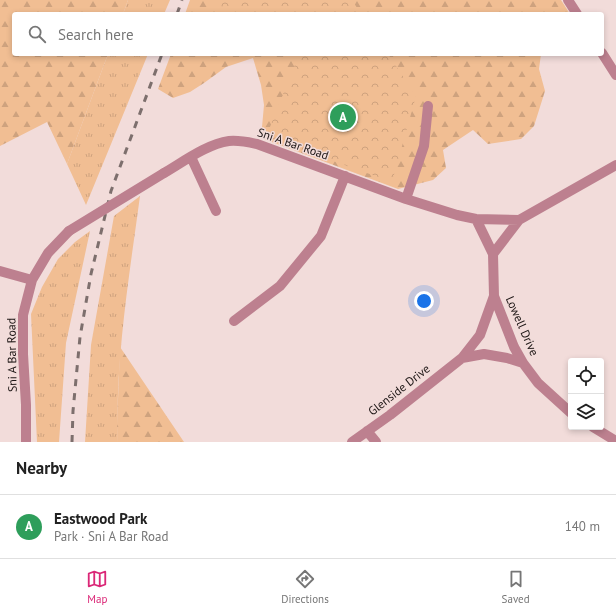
<!DOCTYPE html>
<meta charset="utf-8">
<style>
body{margin:0;font-family:"PT Sans",sans-serif;background:#f6f6f6;color:#222}
.controls{position:absolute;right:12px;bottom:12px;display:grid;overflow:hidden;border-radius:4px;box-shadow:0 2px 6px #0003}
.controls button{width:36px;height:36px;display:grid;place-items:center;padding:0;border:0;border-bottom:1px solid #e0e0e0;background:#fff;color:#222;font:20px sans-serif}
.you{position:absolute;left:424px;top:301px;width:14px;height:14px;margin:-10px;border:3px solid #fff;border-radius:50%;background:#1a73e8;box-shadow:0 0 0 6px #1a73e833}
.badge{display:grid;place-items:center;width:26px;height:26px;border-radius:50%;background:#db2777;color:#fff;font-size:13px;font-weight:700}
.pin{position:absolute;translate:-50% -50%;border:2px solid #fff;box-shadow:0 1px 4px #0006}
.list{margin:0;padding:0;list-style:none}
h2{display:flex;justify-content:space-between;align-items:center;height:52px;margin:0;padding:0 16px;font-size:17px}
h2 small{font-size:13px;font-weight:400;color:#767676}
.list li{display:grid;grid-template-columns:26px 1fr auto;gap:12px;align-items:center;box-sizing:border-box;height:64px;padding:0 16px;border-top:1px solid #e0e0e0}
.list b{display:block;font-size:15px;white-space:nowrap}
.list p{margin:0;font-size:13px;white-space:nowrap;color:#767676}
.list em{font-size:13px;font-style:normal;color:#767676}
.icon{flex:none;width:22px;height:22px;fill:none;stroke:currentColor;stroke-width:2;stroke-linecap:round;stroke-linejoin:round}
.map{position:relative;flex:none;width:616px;height:442px;overflow:hidden}
.search{position:absolute;background:#fff;box-shadow:0 2px 6px #0003;left:12px;right:12px;top:12px;height:44px;display:flex;align-items:center;gap:10px;box-sizing:border-box;padding:0 14px;border-radius:4px;color:#767676;font-size:15px}
.sheet{height:116px;background:#fff}
nav{display:flex;justify-content:space-around;align-items:center;box-sizing:border-box;height:56px;border-top:1px solid #e0e0e0;background:#fff;font-size:11px;color:#767676}
nav a{display:grid;justify-items:center;gap:2px}
nav .on{color:#db2777}
.map>svg:first-child{display:block}
.grass{fill:url(#grass-tufts)}
.forest{fill:url(#forest-firs)}
.park{fill:url(#park-crowns)}
.lines{fill:none;stroke-linecap:round;stroke-linejoin:round}
.minor{stroke:#bd808f;stroke-width:10}
.rail{stroke:#7d6f6d;stroke-width:3;stroke-dasharray:7 7;stroke-linecap:butt}
.minor-bridge{stroke:#bd808f;stroke-width:10}
.labels{text-anchor:middle;stroke-width:3;stroke-linejoin:round;paint-order:stroke}
.street-label{font-size:12px;fill:#1c1514;stroke:#f2dcda}
</style>
<div class="map">
<svg width="616" height="442" viewBox="0 0 616 442">
<defs>
<pattern id="grass-tufts" width="24" height="20" patternUnits="userSpaceOnUse"><rect width="24" height="20" fill="#f1be93"/><path d="M3 7l-1-3M5 7V3M7 7l1-3M15 17l-1-3M17 17v-4M19 17l1-3" fill="none" stroke="#cea27e"/></pattern>
<pattern id="forest-firs" width="22" height="20" patternUnits="userSpaceOnUse"><rect width="22" height="20" fill="#f1be93"/><path d="M5 1l3.5 6h-7zM16 11l3.5 6h-7z" fill="#cea27e"/></pattern>
<pattern id="park-crowns" width="20" height="18" patternUnits="userSpaceOnUse"><rect width="20" height="18" fill="#f1be93"/><path d="M2 6a3 3 0 1 1 6 0M12 15a3 3 0 1 1 6 0" fill="none" stroke="#cea27e"/></pattern>
</defs>
<rect width="100%" height="100%" fill="#f2dcda"/>
<!-- grass -->
<path class="grass" d="M 128,0 L 170,0 L 164,14 L 123,14 Z
M 108,54 L 148,54 L 86,205 L 67,164 Z
M 140,196 C 129,278 115,360 118,442 L 85,442 L 91,345 L 114,216 Z
M 90,231 L 66,343 L 59,442 L 37,442 L 31,314 L 42,287 L 58,259 L 75,242 Z"/>
<!-- forest -->
<path class="forest" d="M 0,0 L 128,0 L 123,14 L 14,14 L 14,54 L 108,54 L 67,164 L 47,122 L 0,146 Z
M 190,0 L 561,0 L 570,14 L 185,14 Z
M 171,54 L 541,54 L 539,69 L 545,91 L 534,126 L 521,139 L 488,144 L 473,130 L 443,150 L 446,168 L 433,180 L 398,189 L 261,138 L 264,105 L 261,85 L 253,58 L 226,67 L 204,83 L 190,92 L 173,98 L 158,89 Z
M 120,347 L 184,442 L 118,442 L 117,425 Z"/>
<!-- park -->
<path class="park" d="M 204,0 L 352,0 L 361,14 L 242,14 Z
M 299,54 L 388,54 L 416,96 L 392,182 L 266,137 Z"/>
<g class="lines">
<!-- minor -->
<path class="minor" d="M 568,0 L 577,14
M 602,53 L 616,75
M 191,157 L 216,211
M 164,173 C 183,162 207,144 229,141 C 239,140 248,142 257,144 L 406,199 L 457,215 L 476,219 L 519,220 L 616,165
M 406,199 L 424,146 L 428,106
M 476,219 L 493,254
M 519,220 L 493,254 L 494,296 L 514,347 L 523,363 L 538,383 L 571,413
M 0,271 L 32,280
M 234,321 L 280,286 L 321,236 L 345,176
M 462,358 L 484,354 L 507,358 L 523,363
M 593,427 L 616,441
M 367,431 L 376,442
M 26,442 L 26,405 L 23,354 L 23,315 L 32,280 L 48,253 L 69,231
M 352,442 L 390,415 L 462,358 L 480,335 L 494,296"/>
<!-- rail -->
<path class="rail" d="M 177,14 L 182,0
M 72,442 L 73,411 L 80,337 L 91,274 L 111,191 L 162,54"/>
<!-- minor-bridge -->
<path class="minor-bridge" d="M 69,231 L 164,173"/>
</g>
<g class="labels">
<!-- street labels -->
<g class="street-label">
<text transform="translate(293 144) rotate(19)" y="4">Sni A Bar Road</text>
<text transform="translate(522 326) rotate(66)" y="4">Lowell Drive</text>
<text transform="translate(12 355) rotate(-91)" y="4">Sni A Bar Road</text>
<text transform="translate(399 390) rotate(-38)" y="4">Glenside Drive</text>
</g>
</g>
</svg>
<div class="controls">
<button><svg class="icon" aria-label="locate" viewBox="0 0 24 24"><circle cx="12" cy="12" r="6"/><path d="M12 2v4M12 18v4M2 12h4M18 12h4"/></svg></button>
<button><svg class="icon" aria-label="layers" viewBox="0 0 24 24"><path d="M12 4l9 5-9 5-9-5zM3 14l9 5 9-5"/></svg></button>
</div>
<div class="you"></div>
<div class="pin badge" style="left:343px;top:117px;background:#2e9e5b">A</div>
<div class="search"><svg class="icon" aria-label="search" viewBox="0 0 24 24"><circle cx="10" cy="10" r="6"/><path d="M15 15l6 6"/></svg>Search here</div>
</div>
<section class="sheet">
<h2>Nearby<small></small></h2>
<ul class="list">
<li><span class="badge" style="background:#2e9e5b">A</span><div><b>Eastwood Park</b><p>Park · Sni A Bar Road</p></div><em>140 m</em></li>
</ul>
</section>
<nav>
<a class="on"><svg class="icon" aria-label="map" viewBox="0 0 24 24"><path d="M3 6l6-2 6 2 6-2v14l-6 2-6-2-6 2zM9 4v14M15 6v14"/></svg>Map</a>
<a><svg class="icon" aria-label="directions" viewBox="0 0 24 24"><path d="M12 3l9 9-9 9-9-9zM9 14v-3h6M13 9l2 2-2 2"/></svg>Directions</a>
<a><svg class="icon" aria-label="saved" viewBox="0 0 24 24"><path d="M7 4h10v16l-5-4-5 4z"/></svg>Saved</a>
</nav>
